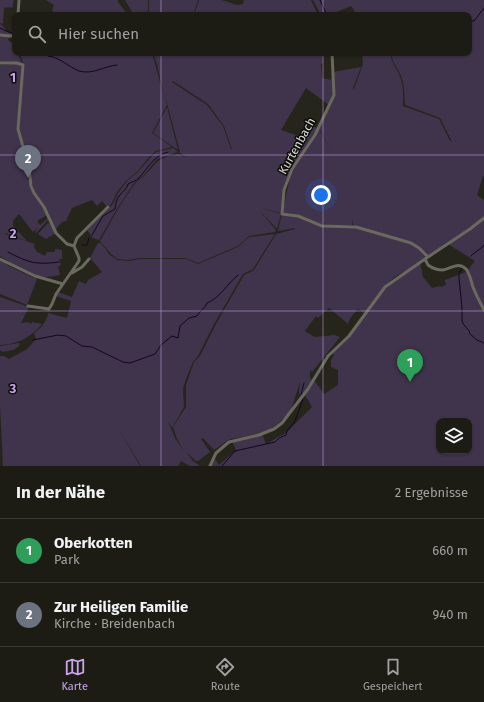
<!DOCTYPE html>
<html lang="de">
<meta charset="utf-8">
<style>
body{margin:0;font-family:"Fira Sans",sans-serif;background:#292922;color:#f1f3f6}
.controls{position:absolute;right:12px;bottom:12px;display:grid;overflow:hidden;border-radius:8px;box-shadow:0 1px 3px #0004}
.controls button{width:36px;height:36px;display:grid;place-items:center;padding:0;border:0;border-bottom:1px solid #3a3a34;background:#1c1c14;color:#f1f3f6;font:20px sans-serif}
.you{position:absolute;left:321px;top:195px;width:14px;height:14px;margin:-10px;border:3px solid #fff;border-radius:50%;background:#1a73e8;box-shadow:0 0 0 6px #1a73e833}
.badge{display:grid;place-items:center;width:26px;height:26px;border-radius:50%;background:#c9a5ee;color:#fff;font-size:13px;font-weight:700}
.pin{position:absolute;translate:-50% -33px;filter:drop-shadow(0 1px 2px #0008)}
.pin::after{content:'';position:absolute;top:21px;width:14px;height:12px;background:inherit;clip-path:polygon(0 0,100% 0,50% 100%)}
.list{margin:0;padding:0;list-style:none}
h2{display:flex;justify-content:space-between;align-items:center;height:52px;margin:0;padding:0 16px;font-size:17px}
h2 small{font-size:13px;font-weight:400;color:#a0a1a0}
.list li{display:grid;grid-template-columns:26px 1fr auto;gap:12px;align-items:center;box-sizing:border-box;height:64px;padding:0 16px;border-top:1px solid #3a3a34}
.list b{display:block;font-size:15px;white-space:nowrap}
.list p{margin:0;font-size:13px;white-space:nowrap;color:#a0a1a0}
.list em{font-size:13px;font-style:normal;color:#a0a1a0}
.icon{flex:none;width:22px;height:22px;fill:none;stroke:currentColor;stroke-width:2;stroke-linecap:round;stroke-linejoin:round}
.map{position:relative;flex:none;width:484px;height:466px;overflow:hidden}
.search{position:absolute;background:#1c1c14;box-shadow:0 1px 3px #0004;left:12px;right:12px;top:12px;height:44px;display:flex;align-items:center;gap:10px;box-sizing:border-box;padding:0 14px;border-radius:8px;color:#a0a1a0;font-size:15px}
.sheet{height:180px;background:#1c1c14}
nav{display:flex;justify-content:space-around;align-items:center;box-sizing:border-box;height:56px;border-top:1px solid #3a3a34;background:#1c1c14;font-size:11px;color:#a0a1a0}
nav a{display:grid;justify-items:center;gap:2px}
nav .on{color:#c9a5ee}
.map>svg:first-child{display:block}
.green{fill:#40334c;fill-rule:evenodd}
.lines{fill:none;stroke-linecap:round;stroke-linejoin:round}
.stream{stroke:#150523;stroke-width:1}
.minor{stroke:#6a695e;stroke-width:3}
.grid{fill:none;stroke:#c9a5ee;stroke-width:1;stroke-opacity:0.55}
.labels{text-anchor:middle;stroke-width:3;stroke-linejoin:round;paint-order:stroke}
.street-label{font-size:12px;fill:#d8d8d2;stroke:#0e0d09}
.grid-label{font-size:13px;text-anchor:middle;font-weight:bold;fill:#c9a5ee;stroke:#0e0d09;stroke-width:3;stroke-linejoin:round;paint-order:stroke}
</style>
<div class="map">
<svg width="484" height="466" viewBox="0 0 484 466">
<rect width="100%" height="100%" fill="#25251b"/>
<!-- green -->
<path class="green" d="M 0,0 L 14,0 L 12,9 L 11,7 L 4,8 L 3,24 L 0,23 Z
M 46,0 L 118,0 L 118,2 L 128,15 L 57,15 L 52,10 L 54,5 Z
M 125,0 L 148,0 L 148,10 L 145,15 L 134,15 Z
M 149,0 L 198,0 L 193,15 L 147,15 L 149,10 Z
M 199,0 L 222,0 L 237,5 L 243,4 L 244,0 L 311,0 L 317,13 L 313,15 L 194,15 Z
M 313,0 L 484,0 L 484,8 L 481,12 L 484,9 L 484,176 L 483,176 L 477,195 L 484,200 L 484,466 L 210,466 L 214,458 L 219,465 L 236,450 L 232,441 L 253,438 L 262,434 L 266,444 L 287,432 L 312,407 L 305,395 L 314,380 L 324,394 L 338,385 L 338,370 L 331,367 L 331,360 L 334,355 L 332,352 L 347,339 L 384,290 L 407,271 C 387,277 377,298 364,313 L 358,309 L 351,317 L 347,325 L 347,323 L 329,308 L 318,318 L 316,316 L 305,331 L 315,337 L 334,335 L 340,337 L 312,372 L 310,370 L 310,377 L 312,381 L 301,397 L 299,392 L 300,382 L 291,410 L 279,423 L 271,429 L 257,435 L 230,439 L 214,450 L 203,438 L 201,439 L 210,452 L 198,461 L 196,461 L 186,452 L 193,461 L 199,465 L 199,466 L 190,466 L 181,461 L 178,466 L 141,466 L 117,426 L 140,466 L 3,466 L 0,405 L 0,356 L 4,356 L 9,359 L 27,349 L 36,339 L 34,333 C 41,328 47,322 48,313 L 67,318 L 71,301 L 56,296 L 58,292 L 72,297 L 79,281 L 86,284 L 88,280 L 102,272 L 90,258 L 98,243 L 101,243 L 110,255 L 118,260 L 129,261 L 140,259 L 186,259 L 198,264 L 238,247 L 249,237 L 275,234 L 253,269 L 243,274 L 214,324 L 198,356 L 193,362 L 186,379 L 183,389 L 184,407 L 172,428 L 168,422 L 176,440 L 184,451 L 177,439 L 173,427 L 186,407 L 186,385 L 194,362 L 200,356 L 216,324 L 244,275 L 254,270 L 276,234 L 295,229 L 294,228 L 279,231 L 278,230 L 282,214 L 297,217 L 320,227 L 349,227 L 366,230 L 353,225 L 352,220 L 352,225 L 323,225 L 297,214 L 282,213 L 289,182 L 292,171 L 319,129 L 332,152 L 319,128 L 334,95 L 333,72 L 361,67 L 353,88 L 354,89 L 363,64 L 362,53 L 390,53 C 391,63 397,68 400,77 C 404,86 403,96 403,106 L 439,119 L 449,139 L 452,142 L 440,118 L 405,105 C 404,96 405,86 401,76 C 398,68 392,63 391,53 L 469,53 L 469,15 L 357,15 L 351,6 L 329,15 L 321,15 ZM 467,231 L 448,244 L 475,261 L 466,272 L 445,280 L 446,285 L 441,287 L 439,286 L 432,288 L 423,277 L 420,262 L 462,233 ZM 439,421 L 469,421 L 469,451 L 439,451 Z
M 0,24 L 2,25 L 6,30 L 4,31 L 9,32 L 14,35 L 10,35 L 8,40 L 15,45 L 15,53 L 18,53 L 22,64 L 17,63 L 0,63 L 0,65 L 17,64 L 22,66 L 17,127 L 20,141 L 29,169 L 29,174 L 26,175 L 28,180 L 30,180 C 32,197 41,200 47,215 L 37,221 L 40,225 L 48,218 L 49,219 L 36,233 L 35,232 L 38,227 L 33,232 L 19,214 L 13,221 L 13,226 L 27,241 L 5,233 L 5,234 L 35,244 L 34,247 L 37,252 L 45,256 L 47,252 L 55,252 L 55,249 L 62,250 L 62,259 L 59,259 L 61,265 L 58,267 L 60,275 C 55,276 49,277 44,277 C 31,277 11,263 0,256 Z
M 20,53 L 152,53 L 163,93 L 157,64 L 153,53 L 322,53 L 323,62 L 321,65 L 322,78 L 331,80 L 332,72 L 333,93 L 329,105 L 306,88 L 281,130 L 302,137 L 309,125 L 318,128 L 291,169 L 284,187 L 281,213 L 261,208 L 281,214 L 277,229 L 259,210 L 276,230 L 275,232 L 249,236 L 238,246 L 198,263 L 185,258 L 141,258 L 128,260 L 118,259 L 111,254 L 100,241 L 119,207 L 136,182 L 144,176 L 158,161 L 168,156 L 174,156 L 178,154 L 186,158 L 179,152 L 180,152 L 164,92 L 167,105 L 152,133 L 172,147 L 156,151 L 150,156 L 137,172 L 127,180 L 117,192 L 112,203 L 102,213 L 101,212 L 107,207 L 102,201 L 97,206 L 92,200 L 72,208 L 66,221 L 62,222 L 55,230 L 34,191 L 19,129 L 23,64 ZM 173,81 L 208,104 L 224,126 L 232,149 L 231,149 L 223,126 L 207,105 L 172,82 Z
M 167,107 L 178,150 L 153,133 Z
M 173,148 L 178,152 L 157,159 L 143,176 L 135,182 L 118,207 L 99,240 L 93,238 L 87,230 L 113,204 L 118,193 L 128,180 L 137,173 L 151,157 L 156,152 Z
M 48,223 L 51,224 L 56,233 L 46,239 L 38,234 Z
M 0,259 L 9,266 L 37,279 L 27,305 L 0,294 Z
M 0,297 L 29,307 L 21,323 L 28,322 L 31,324 L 32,322 L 42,324 C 30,338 18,344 0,345 Z
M 19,343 L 20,344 C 17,350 9,351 2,352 L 0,350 L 0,346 Z"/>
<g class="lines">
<!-- stream -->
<path class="stream" d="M 320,0 L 327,15
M 469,24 L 472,21 L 474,21 L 484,8
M 0,28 L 13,34
M 45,53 L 48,56 C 59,57 69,67 79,71 C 93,75 104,66 117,65
M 92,235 L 103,216 L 115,209 C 116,204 116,199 120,195 C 123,191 126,190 128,184 C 131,182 136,181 139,178 C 148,168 154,155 168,152
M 82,245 L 87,245 L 89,238
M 8,252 C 29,263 36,265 59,262
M 471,256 C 474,252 483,248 484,245
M 462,268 L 459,273 L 459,278 L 462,308 L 462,321 L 464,325 L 470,332 L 469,333 L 477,340 L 484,343
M 33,340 L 58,335 L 66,336 L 82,346 L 92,347 L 123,362 L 130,363 L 155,354 L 161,345 L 172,336 L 178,338 L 180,326 L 189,318 L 197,316 C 200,310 205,309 207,303 C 220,298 227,284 238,275
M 301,395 L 304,383
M 222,466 L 235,451 L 275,442 L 279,438 L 286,435 L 287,431 L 295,421 L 303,399"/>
<!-- minor -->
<path class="minor" d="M 320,14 L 320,15
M 18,15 L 19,0
M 0,35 L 10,36 L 15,35
M 332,53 L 334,95 L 315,135 L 292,169 L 284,190 L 282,214 L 298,216 L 322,226 L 356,227 L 411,243 L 419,248 L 428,257
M 0,63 L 17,63 L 23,65 L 18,129 L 29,168 L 31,186 L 34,193 L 44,207 L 56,233 L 67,244 L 74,246
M 0,259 L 35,276 L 63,284
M 425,259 L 428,265 C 432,268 438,270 443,270 C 451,269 458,261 466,269 C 470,274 471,281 473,287 C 476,295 480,302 484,310
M 72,273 L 82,267 L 89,259
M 28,306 L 49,309 L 52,304 L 56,294 L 79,261 L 79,258 L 74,246 L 77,238 L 108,207
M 210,466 L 216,453 L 229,442 L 259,435 L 274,429 L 282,423 L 308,389 L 328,356 L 349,336 L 385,287 L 425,259 L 470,229 L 484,218"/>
</g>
<!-- grid -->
<path class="grid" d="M 161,0 L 161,15M 323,0 L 323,15M 161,53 L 161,466M 323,53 L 323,466M 0,155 L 484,155M 0,311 L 484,311"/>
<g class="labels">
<!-- street labels -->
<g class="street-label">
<text transform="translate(297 146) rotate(-61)" y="4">Kurtenbach</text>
</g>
</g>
<g class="grid-label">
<text x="13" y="82">1</text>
<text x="13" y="238">2</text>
<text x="13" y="393">3</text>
</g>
</svg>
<div class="controls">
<button><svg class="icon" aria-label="layers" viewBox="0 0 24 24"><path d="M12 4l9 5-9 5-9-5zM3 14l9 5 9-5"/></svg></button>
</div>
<div class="you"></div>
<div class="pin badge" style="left:410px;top:382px;background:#2e9e5b">1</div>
<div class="pin badge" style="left:28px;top:178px;background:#6b7280">2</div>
<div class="search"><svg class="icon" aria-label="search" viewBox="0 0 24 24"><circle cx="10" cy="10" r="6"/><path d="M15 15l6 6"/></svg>Hier suchen</div>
</div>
<section class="sheet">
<h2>In der Nähe<small>2 Ergebnisse</small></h2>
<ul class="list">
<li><span class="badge" style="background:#2e9e5b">1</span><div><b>Oberkotten</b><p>Park</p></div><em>660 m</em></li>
<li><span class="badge" style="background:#6b7280">2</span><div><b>Zur Heiligen Familie</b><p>Kirche · Breidenbach</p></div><em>940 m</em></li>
</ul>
</section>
<nav>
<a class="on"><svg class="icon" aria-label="map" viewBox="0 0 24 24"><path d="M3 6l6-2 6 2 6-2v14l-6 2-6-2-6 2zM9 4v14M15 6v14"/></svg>Karte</a>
<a><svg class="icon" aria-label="directions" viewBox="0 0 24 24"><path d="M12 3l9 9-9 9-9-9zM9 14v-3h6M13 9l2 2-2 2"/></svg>Route</a>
<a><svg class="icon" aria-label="saved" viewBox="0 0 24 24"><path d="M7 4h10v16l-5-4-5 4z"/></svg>Gespeichert</a>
</nav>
